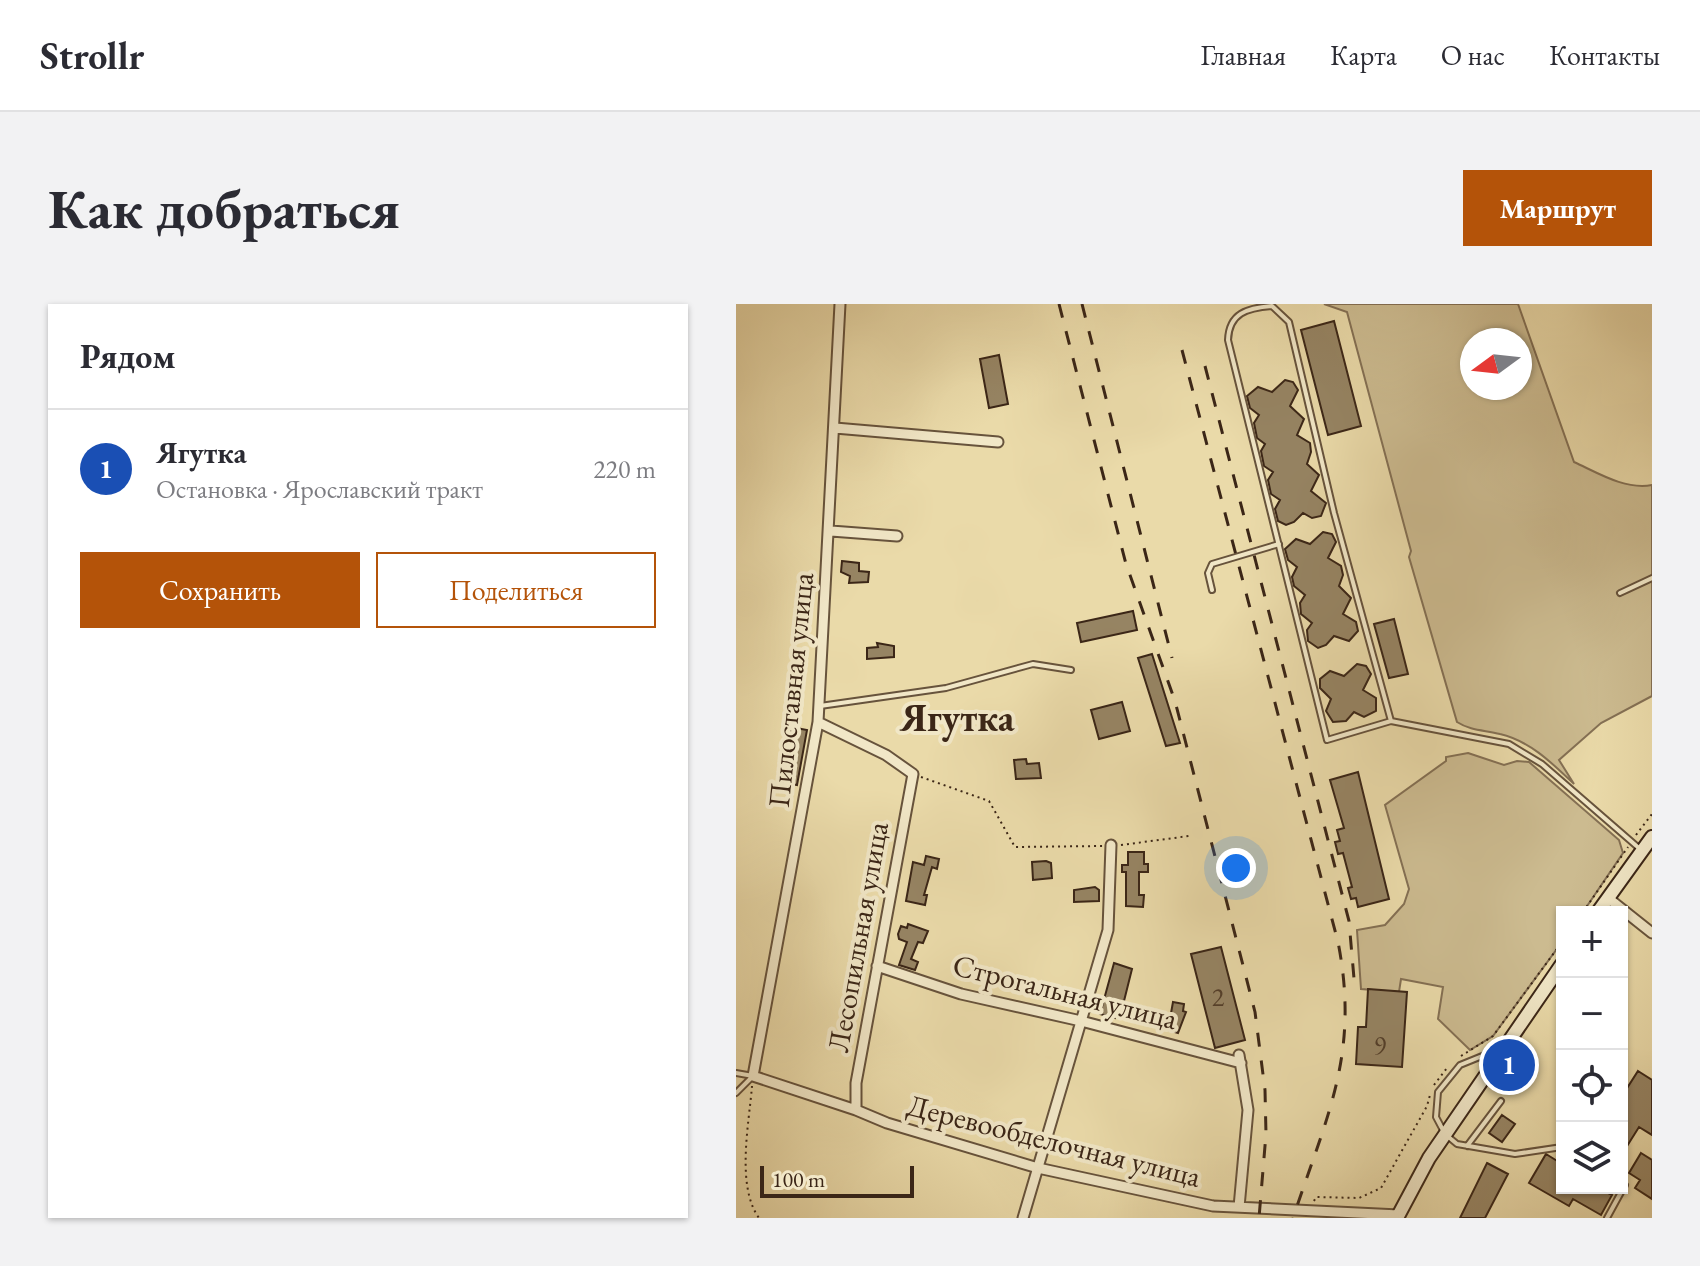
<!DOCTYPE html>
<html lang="ru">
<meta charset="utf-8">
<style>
body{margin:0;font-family:"EB Garamond",serif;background:#f2f2f3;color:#2b2b33}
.controls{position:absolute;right:24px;bottom:24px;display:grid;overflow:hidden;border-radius:0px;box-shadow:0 2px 6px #0004}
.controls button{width:72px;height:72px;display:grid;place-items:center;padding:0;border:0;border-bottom:2px solid #e1e1e2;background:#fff;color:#2b2b33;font:40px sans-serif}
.compass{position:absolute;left:724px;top:24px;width:72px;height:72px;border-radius:50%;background:#fff;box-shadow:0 2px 6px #0004;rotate:255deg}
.scale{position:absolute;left:24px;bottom:20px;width:154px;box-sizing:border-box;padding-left:8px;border:4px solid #3b2617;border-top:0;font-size:22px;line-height:28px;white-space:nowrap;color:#3b2617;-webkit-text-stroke:6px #f1e7c7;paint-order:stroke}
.you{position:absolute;left:500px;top:564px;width:28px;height:28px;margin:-20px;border:6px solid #fff;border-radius:50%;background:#1a73e8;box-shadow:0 0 0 12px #1a73e833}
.badge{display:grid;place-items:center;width:52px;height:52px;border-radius:50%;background:#b45309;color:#fff;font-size:26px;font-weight:700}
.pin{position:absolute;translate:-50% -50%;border:4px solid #fff;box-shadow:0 2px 8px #0006}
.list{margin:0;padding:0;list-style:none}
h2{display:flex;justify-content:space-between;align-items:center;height:104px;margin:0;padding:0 32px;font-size:34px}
h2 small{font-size:26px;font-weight:400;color:#7c7c81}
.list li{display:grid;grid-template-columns:52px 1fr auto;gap:24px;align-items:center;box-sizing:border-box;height:120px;padding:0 32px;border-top:2px solid #e1e1e2}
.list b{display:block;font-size:30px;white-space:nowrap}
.list p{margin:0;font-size:26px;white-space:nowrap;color:#7c7c81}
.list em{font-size:26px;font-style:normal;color:#7c7c81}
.actions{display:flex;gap:16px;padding:24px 32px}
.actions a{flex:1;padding:18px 0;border:2px solid #b45309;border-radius:0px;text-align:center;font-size:28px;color:#b45309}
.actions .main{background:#b45309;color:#fff}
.icon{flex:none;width:44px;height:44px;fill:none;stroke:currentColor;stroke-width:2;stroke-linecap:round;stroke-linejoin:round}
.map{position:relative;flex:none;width:916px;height:914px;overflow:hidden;border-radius:0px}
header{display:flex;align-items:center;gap:48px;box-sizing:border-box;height:112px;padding:0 40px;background:#fff;border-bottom:2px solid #e1e1e2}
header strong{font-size:38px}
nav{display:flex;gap:44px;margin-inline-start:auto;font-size:28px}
.intro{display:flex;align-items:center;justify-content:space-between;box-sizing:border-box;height:192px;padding:0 48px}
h1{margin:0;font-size:56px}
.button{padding:20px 36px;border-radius:0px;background:#b45309;color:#fff;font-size:28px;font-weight:700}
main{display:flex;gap:48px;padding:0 48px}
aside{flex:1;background:#fff;border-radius:0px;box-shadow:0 2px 6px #0004}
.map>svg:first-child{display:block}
.green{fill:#ccbb90;stroke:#847054;stroke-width:2;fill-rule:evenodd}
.building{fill:#968463;stroke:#3b2617;stroke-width:2}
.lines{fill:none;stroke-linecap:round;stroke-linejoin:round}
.lane-casing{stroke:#67533c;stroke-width:8}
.street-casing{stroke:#67533c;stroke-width:13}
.secondary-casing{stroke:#3b2617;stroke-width:16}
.path{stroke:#3b2617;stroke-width:2;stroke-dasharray:2 4;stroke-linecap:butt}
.lane{stroke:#f1e7c7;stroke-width:4}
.street{stroke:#f1e7c7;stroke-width:9}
.secondary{stroke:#f1e7c7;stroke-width:12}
.rail{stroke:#3b2617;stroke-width:3;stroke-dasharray:14 14;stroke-linecap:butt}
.labels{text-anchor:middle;stroke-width:8;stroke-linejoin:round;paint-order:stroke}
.number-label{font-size:26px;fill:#523e2a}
.street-label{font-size:30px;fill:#3b2617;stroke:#f1e7c7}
.district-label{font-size:38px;font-weight:bold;fill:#3b2617;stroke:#f1e7c7}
</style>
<header>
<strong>Strollr</strong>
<nav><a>Главная</a><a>Карта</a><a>О нас</a><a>Контакты</a></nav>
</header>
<div class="intro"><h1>Как добраться</h1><a class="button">Маршрут</a></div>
<main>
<aside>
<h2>Рядом<small></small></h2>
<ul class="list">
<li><span class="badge" style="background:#1a4fb4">1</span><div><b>Ягутка</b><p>Остановка · Ярославский тракт</p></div><em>220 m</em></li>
</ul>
<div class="actions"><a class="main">Сохранить</a><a>Поделиться</a></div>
</aside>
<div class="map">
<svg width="916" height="914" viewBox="0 0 916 914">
<rect width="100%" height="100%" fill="#eadaa9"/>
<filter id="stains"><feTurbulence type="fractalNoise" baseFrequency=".0025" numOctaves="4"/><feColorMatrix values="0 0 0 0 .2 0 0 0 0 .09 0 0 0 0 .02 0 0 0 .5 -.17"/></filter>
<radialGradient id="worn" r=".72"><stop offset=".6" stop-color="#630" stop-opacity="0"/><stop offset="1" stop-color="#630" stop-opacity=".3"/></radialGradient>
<!-- green -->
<path class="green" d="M 588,0 L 782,0 L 838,158 C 862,169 889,186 916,181 L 916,392 L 865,419 L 823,456 L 838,480 C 816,459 794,437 764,430 C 749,426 735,427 721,418 L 673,253 L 675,247 L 611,8 ZM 736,36 L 784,36 L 784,84 L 736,84 Z
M 732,449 L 768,461 L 781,457 L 793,458 L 883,536 L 887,549 L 847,608 L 826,608 L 826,638 L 757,732 L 734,746 L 702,715 L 707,683 L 665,675 L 663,688 L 625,685 L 621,626 L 649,621 L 668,600 L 673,585 L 649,501 L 710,457 L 710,453 Z"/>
<!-- building -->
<path class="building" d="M 598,17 L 625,122 L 592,131 L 565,26 Z
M 263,51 L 272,100 L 253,104 L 244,55 Z
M 549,76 L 557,78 L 562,86 L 554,102 L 568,115 L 561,131 L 574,139 L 575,148 L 571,160 L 583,171 L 575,187 L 590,199 L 585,212 L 576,214 L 567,209 L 558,218 L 550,221 L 542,217 L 539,205 L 544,196 L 535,190 L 532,176 L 537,168 L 528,162 L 525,147 L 529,140 L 521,134 L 518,119 L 523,111 L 514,104 L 511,92 L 522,83 L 536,88 Z
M 587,228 L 596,230 L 600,238 L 592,254 L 605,262 L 607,271 L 603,282 L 615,294 L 607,310 L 620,318 L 622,327 L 613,337 L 598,332 L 590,341 L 582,344 L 572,337 L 571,326 L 576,319 L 565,310 L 564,299 L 569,291 L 558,282 L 556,273 L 561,263 L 552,256 L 549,245 L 560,235 L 574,240 Z
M 106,257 L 123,259 L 123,267 L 133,268 L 132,278 L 113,279 L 114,272 L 105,268 Z
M 397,307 L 401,326 L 345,338 L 341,319 Z
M 658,315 L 672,370 L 653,374 L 638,320 Z
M 141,339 L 158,342 L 158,353 L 131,355 L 131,344 L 142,343 Z
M 416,350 L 444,439 L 430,442 L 402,354 Z
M 621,360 L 630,362 L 635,370 L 627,386 L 640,394 L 640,407 L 628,413 L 618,408 L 610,417 L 597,418 L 590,407 L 595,395 L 584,384 L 584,375 L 594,367 L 608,372 Z
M 386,398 L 394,427 L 363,435 L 355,406 Z
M 55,423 L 71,426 L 61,481 L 45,478 Z
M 290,455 L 291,460 L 303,459 L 305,474 L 280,475 L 278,456 Z
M 622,468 L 653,595 L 622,603 L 620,594 L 615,595 L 612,584 L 616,583 L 607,549 L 602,550 L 599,538 L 604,537 L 601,526 L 608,524 L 594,476 Z
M 392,548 L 408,548 L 408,560 L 412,560 L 412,568 L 403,568 L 403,591 L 408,591 L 407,603 L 390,602 L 390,568 L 386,568 L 386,561 L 392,561 Z
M 190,552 L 203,555 L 201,565 L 196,563 L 188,591 L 191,591 L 189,601 L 170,597 L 177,558 L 188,561 Z
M 310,557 L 315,559 L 316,574 L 297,576 L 296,558 Z
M 359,583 L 363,586 L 363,597 L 338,598 L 338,586 Z
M 172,620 L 192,627 L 187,639 L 182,638 L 175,655 L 182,658 L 179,666 L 163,661 L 171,638 L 163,635 L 162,630 L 165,622 L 171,624 Z
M 485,643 L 509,736 L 479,744 L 455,650 Z
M 378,659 L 396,665 L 386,705 L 382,704 L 379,714 L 364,710 Z
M 632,685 L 671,688 L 666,763 L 620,760 L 622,723 L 630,723 Z
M 437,698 L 448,700 L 447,707 L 450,708 L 442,729 L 432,726 Z
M 902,767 L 916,776 L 916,831 L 903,823 L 886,850 L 886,792 Z
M 766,811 L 779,820 L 766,838 L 753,829 Z
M 277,822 L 299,829 L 295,843 L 273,837 Z
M 905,849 L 916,856 L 916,895 L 899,884 L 904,876 L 893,869 Z
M 810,850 L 826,860 L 826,884 L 873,884 L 870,888 L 876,891 L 865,911 L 837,895 L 833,902 L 793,879 Z
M 751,859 L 772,870 L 749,914 L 724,914 Z"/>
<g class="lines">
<defs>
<path id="lane" d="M 476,286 L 472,269 L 476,260 L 543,240
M 884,289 L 916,274
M 84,402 L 210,384 L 297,360 L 335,366
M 655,417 L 598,209 L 553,18 L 536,2 C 511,4 493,9 492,36 L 591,436 L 655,417 L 773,440 L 806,460 L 904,545
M 761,746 L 724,761 L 702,788 L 700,813 L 709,830 L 721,840 L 779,850 L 826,843
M 0,769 L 17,772 L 0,789
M 731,842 L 765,797
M 871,914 L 889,881 L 886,879"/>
<path id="street" d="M 104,0 L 82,418 L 17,772 L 120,806 L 151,819 L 302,864 L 477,902 L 663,911
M 99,124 L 262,138
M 95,227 L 161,232
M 82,418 L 150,451 L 177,470 L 120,779 L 120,806
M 872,594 L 916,629
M 141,662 L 225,690 L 345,717 L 505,759
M 503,751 L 512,806 L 503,903
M 287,914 L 372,626 L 375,541"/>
<path id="secondary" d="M 862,608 L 916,533
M 661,914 L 693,854 L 826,660"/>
</defs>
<!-- lane casing -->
<use href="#lane" class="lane-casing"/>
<!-- street casing -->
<use href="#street" class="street-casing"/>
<!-- secondary casing -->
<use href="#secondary" class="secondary-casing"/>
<!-- path -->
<path class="path" d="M 185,473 L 253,497 L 279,543 L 367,542
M 900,531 L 916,510
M 385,541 L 453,532
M 847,608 L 892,543
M 725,752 L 757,732 L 826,638
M 698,781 L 711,764
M 16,782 C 13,820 0,882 23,914
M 578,897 L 580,893 L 623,894 L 645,884 L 691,802 L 694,791"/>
<!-- lane -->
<use href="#lane" class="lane"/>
<!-- street -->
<use href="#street" class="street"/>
<!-- secondary -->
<use href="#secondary" class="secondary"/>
<!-- rail -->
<path class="rail" d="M 323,0 L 390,260 L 439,397 L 519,708 L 529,786 L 530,830 L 523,914
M 346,0 L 436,354
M 446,46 L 602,638 C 624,750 591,811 557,914
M 469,62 L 613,617 L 619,686"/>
</g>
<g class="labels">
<!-- number labels -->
<g class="number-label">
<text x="482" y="702">2</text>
<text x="644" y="751">9</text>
</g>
<!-- street labels -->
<g class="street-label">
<text transform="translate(55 386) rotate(-84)" y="10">Пилоставная улица</text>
<text transform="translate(122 633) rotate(-80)" y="10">Лесопильная улица</text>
<text transform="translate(329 688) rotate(14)" y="10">Строгальная улица</text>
<text transform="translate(318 837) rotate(14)" y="10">Деревообделочная улица</text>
</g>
<!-- district labels -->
<g class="district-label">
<text x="221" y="427">Ягутка</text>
</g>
</g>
<rect width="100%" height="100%" filter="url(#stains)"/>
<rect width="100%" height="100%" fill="url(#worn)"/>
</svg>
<div class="controls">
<button>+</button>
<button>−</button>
<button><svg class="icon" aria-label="locate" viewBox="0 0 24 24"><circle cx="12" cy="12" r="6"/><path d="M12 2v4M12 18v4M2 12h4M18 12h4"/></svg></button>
<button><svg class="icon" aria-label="layers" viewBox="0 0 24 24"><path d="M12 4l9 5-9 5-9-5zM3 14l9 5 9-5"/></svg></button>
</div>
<svg class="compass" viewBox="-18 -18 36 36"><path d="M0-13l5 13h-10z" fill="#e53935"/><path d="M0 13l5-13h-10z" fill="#7c7c81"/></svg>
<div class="scale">100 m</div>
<div class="you"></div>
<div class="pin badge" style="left:773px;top:761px;background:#1a4fb4">1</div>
</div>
</main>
